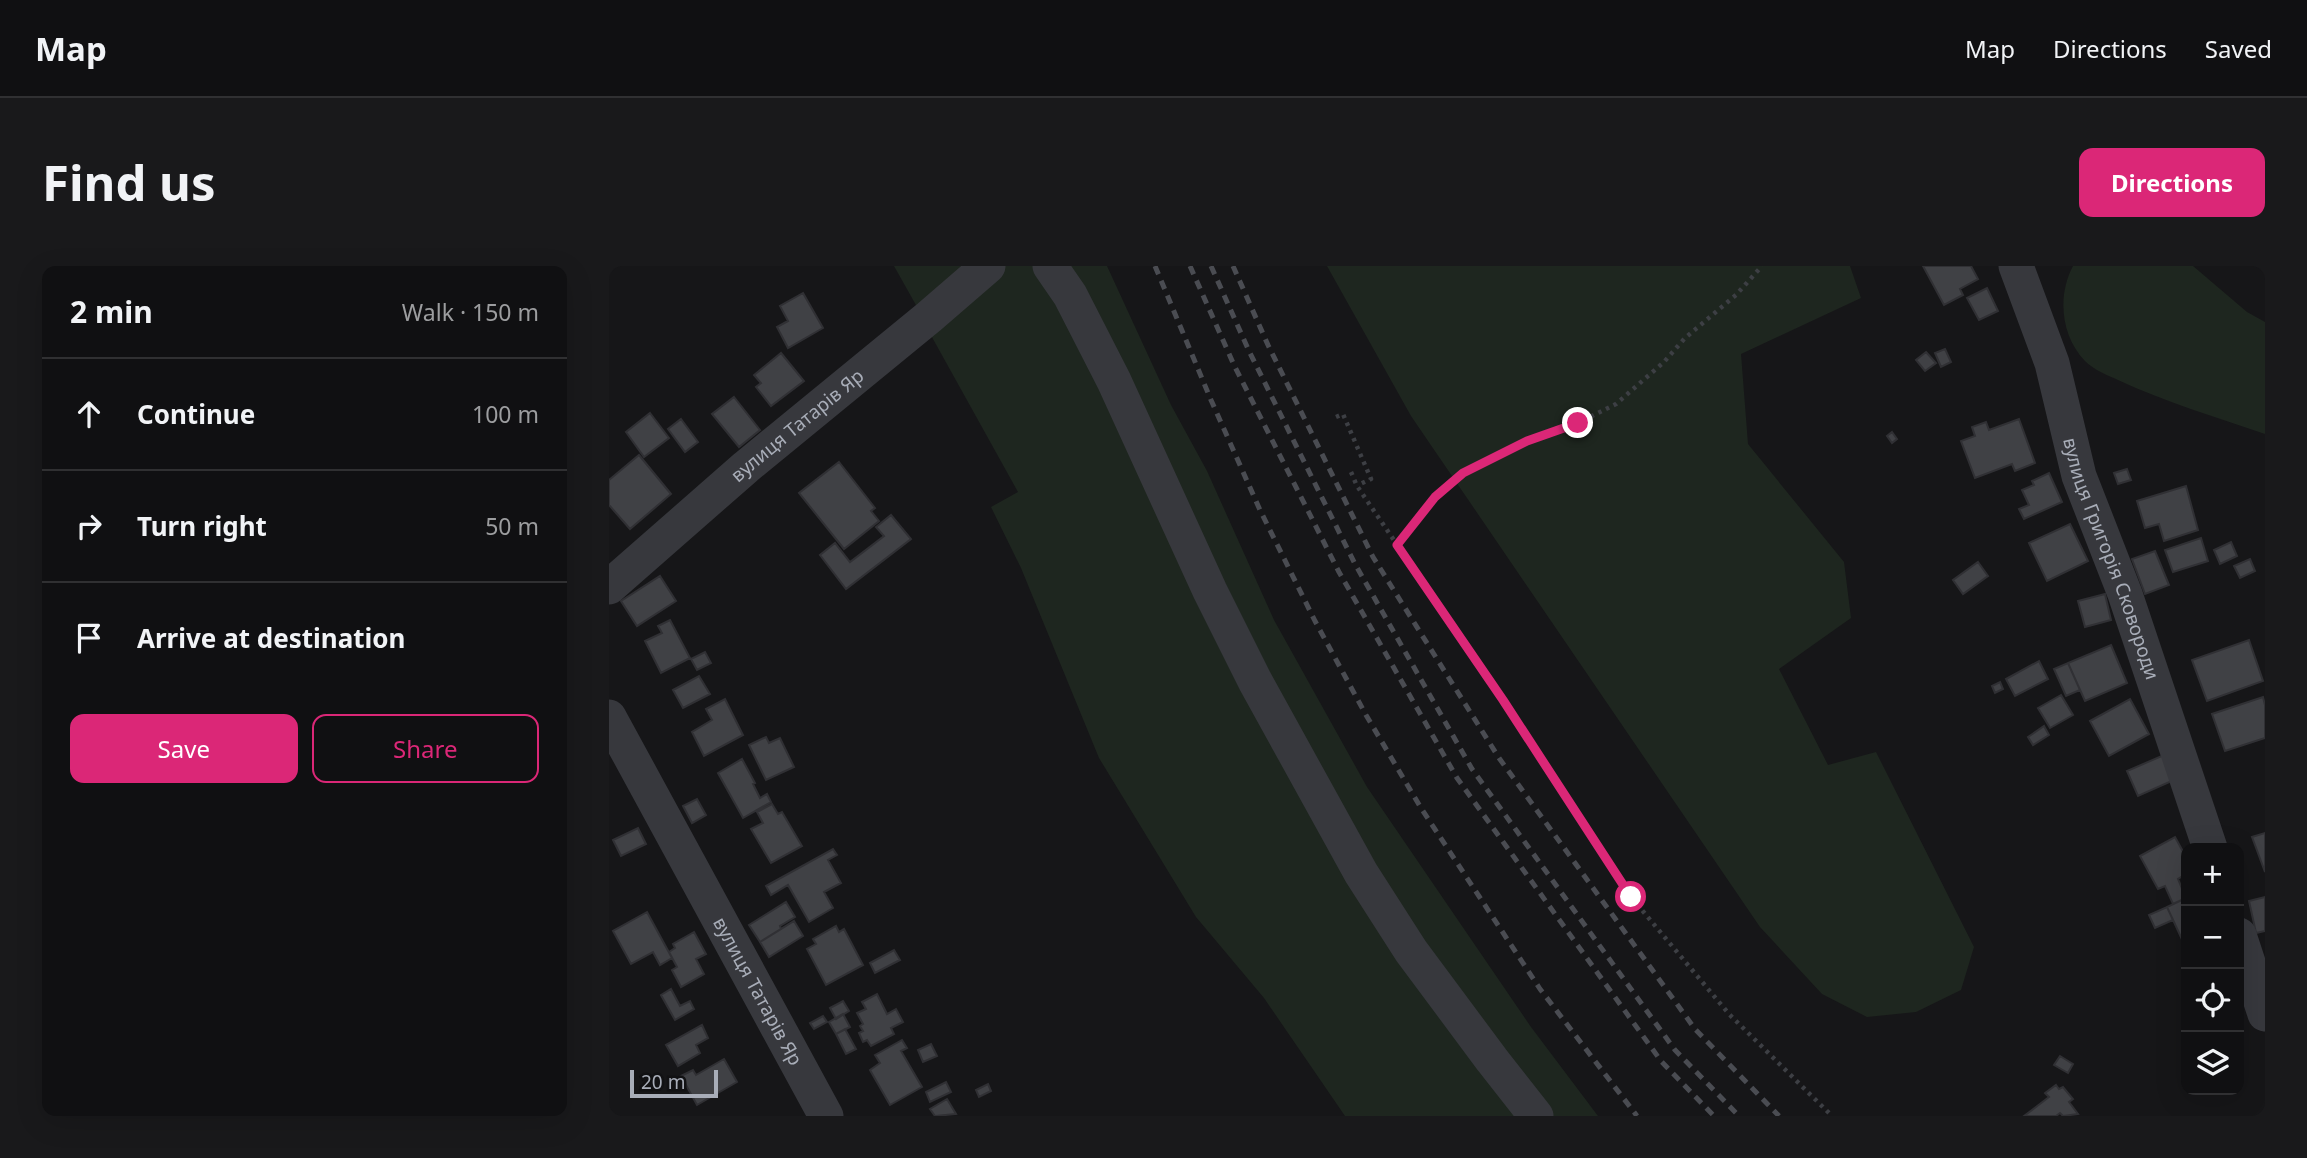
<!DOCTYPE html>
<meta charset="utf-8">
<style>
body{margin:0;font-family:"Noto Sans",sans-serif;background:#19191b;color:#f1f3f6}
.controls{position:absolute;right:21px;bottom:21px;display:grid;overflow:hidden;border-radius:14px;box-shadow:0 7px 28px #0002}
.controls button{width:63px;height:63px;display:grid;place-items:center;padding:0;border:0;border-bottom:2px solid #303032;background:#101012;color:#f1f3f6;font:35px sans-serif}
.scale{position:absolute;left:21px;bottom:18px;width:88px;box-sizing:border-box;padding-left:7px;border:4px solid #a8adb8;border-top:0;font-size:19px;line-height:24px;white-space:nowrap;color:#a8adb8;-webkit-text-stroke:5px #111113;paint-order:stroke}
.stop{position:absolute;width:21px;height:21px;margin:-16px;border:5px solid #db2777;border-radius:50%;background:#fff}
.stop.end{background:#db2777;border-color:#fff;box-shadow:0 2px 7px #0008}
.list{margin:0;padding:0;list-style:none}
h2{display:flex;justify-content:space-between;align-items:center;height:91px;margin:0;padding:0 28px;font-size:30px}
h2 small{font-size:23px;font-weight:400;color:#9c9d9f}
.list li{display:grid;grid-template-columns:46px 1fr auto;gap:21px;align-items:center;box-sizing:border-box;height:112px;padding:0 28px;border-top:2px solid #303032}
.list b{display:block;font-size:26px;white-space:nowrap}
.list em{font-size:23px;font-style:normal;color:#9c9d9f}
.actions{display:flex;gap:14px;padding:21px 28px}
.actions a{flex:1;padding:16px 0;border:2px solid #db2777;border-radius:14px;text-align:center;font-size:24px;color:#db2777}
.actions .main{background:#db2777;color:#fff}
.icon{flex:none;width:38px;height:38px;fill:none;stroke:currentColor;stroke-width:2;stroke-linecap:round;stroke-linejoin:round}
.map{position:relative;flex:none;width:1656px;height:850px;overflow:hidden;border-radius:14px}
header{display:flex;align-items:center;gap:42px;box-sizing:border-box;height:98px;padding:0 35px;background:#101012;border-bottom:2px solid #303032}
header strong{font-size:33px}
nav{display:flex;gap:38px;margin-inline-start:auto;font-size:24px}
.intro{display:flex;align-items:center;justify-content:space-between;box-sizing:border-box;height:168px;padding:0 42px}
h1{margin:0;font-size:49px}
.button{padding:18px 32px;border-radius:14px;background:#db2777;color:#fff;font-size:24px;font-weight:700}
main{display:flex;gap:42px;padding:0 42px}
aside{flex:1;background:#101012;border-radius:14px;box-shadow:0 7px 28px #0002}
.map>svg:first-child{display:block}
.green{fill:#1e261f}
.building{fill:#404145;stroke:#303034;stroke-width:2}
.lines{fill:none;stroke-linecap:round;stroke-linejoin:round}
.path{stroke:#3d3f44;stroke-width:4.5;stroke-dasharray:3.5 5;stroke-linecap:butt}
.minor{stroke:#37383d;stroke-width:35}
.rail{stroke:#4a4c52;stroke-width:5;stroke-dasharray:9 7;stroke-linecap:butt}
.route{stroke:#db2777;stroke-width:9}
.labels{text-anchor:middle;stroke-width:5;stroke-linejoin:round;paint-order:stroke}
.street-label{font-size:19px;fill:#a8adb8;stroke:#111113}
</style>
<header>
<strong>Map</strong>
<nav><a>Map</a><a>Directions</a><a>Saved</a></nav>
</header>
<div class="intro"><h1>Find us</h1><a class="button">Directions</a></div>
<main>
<aside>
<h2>2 min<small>Walk · 150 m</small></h2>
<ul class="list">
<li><svg class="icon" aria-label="ahead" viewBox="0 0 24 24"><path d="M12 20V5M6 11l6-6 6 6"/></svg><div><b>Continue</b></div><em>100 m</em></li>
<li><svg class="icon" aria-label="right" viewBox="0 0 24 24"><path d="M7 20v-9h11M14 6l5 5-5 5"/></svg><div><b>Turn right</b></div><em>50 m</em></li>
<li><svg class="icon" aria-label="arrive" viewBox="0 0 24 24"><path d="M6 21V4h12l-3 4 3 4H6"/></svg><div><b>Arrive at destination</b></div></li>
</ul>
<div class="actions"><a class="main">Save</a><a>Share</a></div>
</aside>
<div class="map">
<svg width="1656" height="850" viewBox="0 0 1656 850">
<rect width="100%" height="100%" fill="#161618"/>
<!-- green -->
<path class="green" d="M 285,0 L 354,0 L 312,48 Z
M 395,0 L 498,0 L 562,139 L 598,205 L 665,354 L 758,521 L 922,761 L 989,850 L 736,850 L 655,732 L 587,651 L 490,492 L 412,302 L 382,241 L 409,226 L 319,64 Z
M 718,0 L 1241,0 L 1252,32 L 1132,88 L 1139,178 L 1235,296 L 1242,352 L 1170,403 L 1219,499 L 1267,486 L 1365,681 L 1352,724 L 1307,746 L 1258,751 L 1213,728 L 1151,661 L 802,150 Z
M 1464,0 L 1584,0 L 1638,46 L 1656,56 L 1656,168 C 1607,151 1556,136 1509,114 C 1498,109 1485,104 1476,95 C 1452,70 1448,30 1464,0 Z"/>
<!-- building -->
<path class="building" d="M 1314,0 L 1362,0 L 1369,13 L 1351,23 L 1354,29 L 1335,39 Z
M 1378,22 L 1389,45 L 1370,54 L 1358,32 Z
M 194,27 L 214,62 L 179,82 L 168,61 L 179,55 L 171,40 Z
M 1336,83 L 1342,96 L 1332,101 L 1326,87 Z
M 1317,86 L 1327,97 L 1316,105 L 1307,94 Z
M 172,87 L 195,115 L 162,140 L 147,121 L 152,117 L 145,109 Z
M 125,131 L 151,164 L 130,181 L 103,148 Z
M 41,147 L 60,172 L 35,191 L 17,166 Z
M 72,153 L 89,176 L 76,186 L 59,163 Z
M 1410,153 L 1426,197 L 1406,205 L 1403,198 L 1366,212 L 1352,175 L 1366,170 L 1363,161 L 1377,156 L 1380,164 Z
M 1283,166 L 1288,173 L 1283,177 L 1278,170 Z
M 30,189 L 62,228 L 21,263 L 0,239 L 0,214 Z
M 230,196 L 266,242 L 262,245 L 270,255 L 235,283 L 190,227 Z
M 1518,203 L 1522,214 L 1509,218 L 1505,207 Z
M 1440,207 L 1453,236 L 1415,253 L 1410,243 L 1420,239 L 1413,224 L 1425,219 L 1423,215 Z
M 1577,220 L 1589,264 L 1555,275 L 1550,258 L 1536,262 L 1528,235 Z
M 282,249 L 302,273 L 237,323 L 211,289 L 226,277 L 241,296 L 275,270 L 267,261 Z
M 1461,258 L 1479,295 L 1438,315 L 1420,277 Z
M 1592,272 L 1599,295 L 1564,306 L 1556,284 Z
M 1622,276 L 1628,290 L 1611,298 L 1605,284 Z
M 1546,285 L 1560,319 L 1536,328 L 1523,293 Z
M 1641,293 L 1646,305 L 1631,312 L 1625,300 Z
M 1369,296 L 1379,310 L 1354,328 L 1344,314 Z
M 51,310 L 67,335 L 28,360 L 12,335 Z
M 1496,328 L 1502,354 L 1476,361 L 1469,335 Z
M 61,354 L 81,392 L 52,407 L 36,375 L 53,367 L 49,360 Z
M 1640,374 L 1654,415 L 1598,435 L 1583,394 Z
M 1502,379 L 1518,417 L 1476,435 L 1459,397 Z
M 96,386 L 102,397 L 88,404 L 82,393 Z
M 1430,395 L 1439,413 L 1406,430 L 1397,413 Z
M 1459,397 L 1471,424 L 1457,430 L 1445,403 Z
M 90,410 L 101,428 L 74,442 L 64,424 Z
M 1391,416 L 1394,423 L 1386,427 L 1383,420 Z
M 1452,429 L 1464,449 L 1441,462 L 1429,442 Z
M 1654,431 L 1656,439 L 1656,472 L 1616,485 L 1603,448 Z
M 116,433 L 134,469 L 95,490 L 83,466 L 103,454 L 97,443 Z
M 1521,433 L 1540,468 L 1500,490 L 1481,455 Z
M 1435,460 L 1440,469 L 1424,479 L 1419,471 Z
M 157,471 L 160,477 L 171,472 L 185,501 L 157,514 L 140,479 Z
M 1555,489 L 1565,514 L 1529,530 L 1518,505 Z
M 133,493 L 146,517 L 144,518 L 151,532 L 158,528 L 162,536 L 134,552 L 109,507 Z
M 88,533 L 97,549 L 83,557 L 74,540 Z
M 163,538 L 169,548 L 173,546 L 193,580 L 162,597 L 142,563 L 154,557 L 148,546 Z
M 29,562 L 37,578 L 12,590 L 4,574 Z
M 1656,567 L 1656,606 L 1643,571 Z
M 1566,571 L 1577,591 L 1577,608 L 1569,613 L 1577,632 L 1564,638 L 1556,620 L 1549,623 L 1531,590 Z
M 224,583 L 228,589 L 219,594 L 232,617 L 215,626 L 224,642 L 200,656 L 179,619 L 162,629 L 157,620 Z
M 1656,631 L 1656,665 L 1647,667 L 1640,635 Z
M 1577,632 L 1577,682 L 1558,641 Z
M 177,636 L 186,651 L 171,660 L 172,663 L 151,676 L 140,659 Z
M 1558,641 L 1564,654 L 1546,662 L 1540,649 Z
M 38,646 L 63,692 L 51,699 L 44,686 L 22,698 L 4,665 Z
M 185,655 L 194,670 L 160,691 L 151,676 Z
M 227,660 L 230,666 L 235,663 L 254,699 L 217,719 L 198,683 L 207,678 L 204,673 Z
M 85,666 L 97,688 L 87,693 L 95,708 L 72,721 L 63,704 L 68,701 L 60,686 L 66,682 L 64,678 Z
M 285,684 L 291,694 L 266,707 L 261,697 Z
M 62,723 L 71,740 L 81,735 L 85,743 L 66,754 L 52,729 Z
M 268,728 L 278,748 L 287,743 L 294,756 L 282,762 L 285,768 L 262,780 L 258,774 L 254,776 L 250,767 L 254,765 L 251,760 L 254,758 L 248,747 L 257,743 L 253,736 Z
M 234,735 L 240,745 L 227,753 L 221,742 Z
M 234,748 L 241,761 L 227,768 L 220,756 Z
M 214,750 L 218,756 L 205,763 L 201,757 Z
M 93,759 L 99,772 L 87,779 L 91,787 L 69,800 L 57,779 Z
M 236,763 L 247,783 L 237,788 L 227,768 Z
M 293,774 L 298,782 L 292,785 L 313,821 L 281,839 L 261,804 L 271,797 L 266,789 Z
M 322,778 L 328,790 L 314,796 L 309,784 Z
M 1451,790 L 1464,798 L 1459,807 L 1445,799 Z
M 115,793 L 128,816 L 88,839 L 72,810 L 84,804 L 87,809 Z
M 337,816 L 342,826 L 321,836 L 317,826 Z
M 379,818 L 382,825 L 370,831 L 367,824 Z
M 1447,819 L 1450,823 L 1454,821 L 1464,833 L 1460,836 L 1469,848 L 1454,850 L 1451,847 L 1447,850 L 1415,850 L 1440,831 L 1436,827 Z
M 338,833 L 347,848 L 326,850 L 321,843 Z"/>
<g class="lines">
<!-- path -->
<path class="path" d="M 727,151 L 734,148 L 762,213 L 749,219
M 742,206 L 748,220 L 894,434 L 1022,631 L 1120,748 L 1223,850
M 788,279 L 826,231 L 854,207 L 918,175 L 969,157 L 1007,138 L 1055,96 L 1076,72 L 1127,29 L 1153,0"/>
<!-- minor -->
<g class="minor">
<path d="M 441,0 L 461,29 L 505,115 L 601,325 L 646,415 L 752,607 L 802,685 L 883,794 L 927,850"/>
<path id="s1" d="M 1407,0 L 1443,97 L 1470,210 L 1516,328 L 1601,582"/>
<path id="s2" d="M 0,321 L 137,201 L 320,51 L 379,0"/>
<path id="s3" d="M 0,451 L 217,850"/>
<path d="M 1630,669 L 1656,748"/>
</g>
<!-- rail -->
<path class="rail" d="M 546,0 L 602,134 L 651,244 L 706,355 L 757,449 L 812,542 L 931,723 L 1028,850
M 581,0 L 625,99 L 730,306 L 848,512 L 1052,795 L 1105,850
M 602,0 L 640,85 L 746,298 L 863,503 L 1066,784 L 1130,850
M 624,0 L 659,79 L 764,291 L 890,492 L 1086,763 L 1170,850"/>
</g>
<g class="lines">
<!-- route -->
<path class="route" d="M 969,157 L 918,175 L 854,207 L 826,231 L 788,279 L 894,434 L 1022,631"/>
</g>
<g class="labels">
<!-- street labels -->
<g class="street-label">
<text dy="7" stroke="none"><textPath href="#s2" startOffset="248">вулиця Татарів Яр</textPath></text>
<text dy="7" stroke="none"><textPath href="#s1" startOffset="308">вулиця Григорія Сковороди</textPath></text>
<text dy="7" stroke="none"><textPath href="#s3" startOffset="312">вулиця Татарів Яр</textPath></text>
</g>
</g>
</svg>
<div class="controls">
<button>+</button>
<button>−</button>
<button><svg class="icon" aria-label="locate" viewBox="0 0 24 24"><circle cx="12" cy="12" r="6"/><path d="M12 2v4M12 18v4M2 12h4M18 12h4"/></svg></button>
<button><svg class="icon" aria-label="layers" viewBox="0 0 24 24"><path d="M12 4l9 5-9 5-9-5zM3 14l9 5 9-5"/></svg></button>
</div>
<div class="scale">20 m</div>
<div class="stop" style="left:1022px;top:631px"></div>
<div class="stop end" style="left:969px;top:157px"></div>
</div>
</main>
